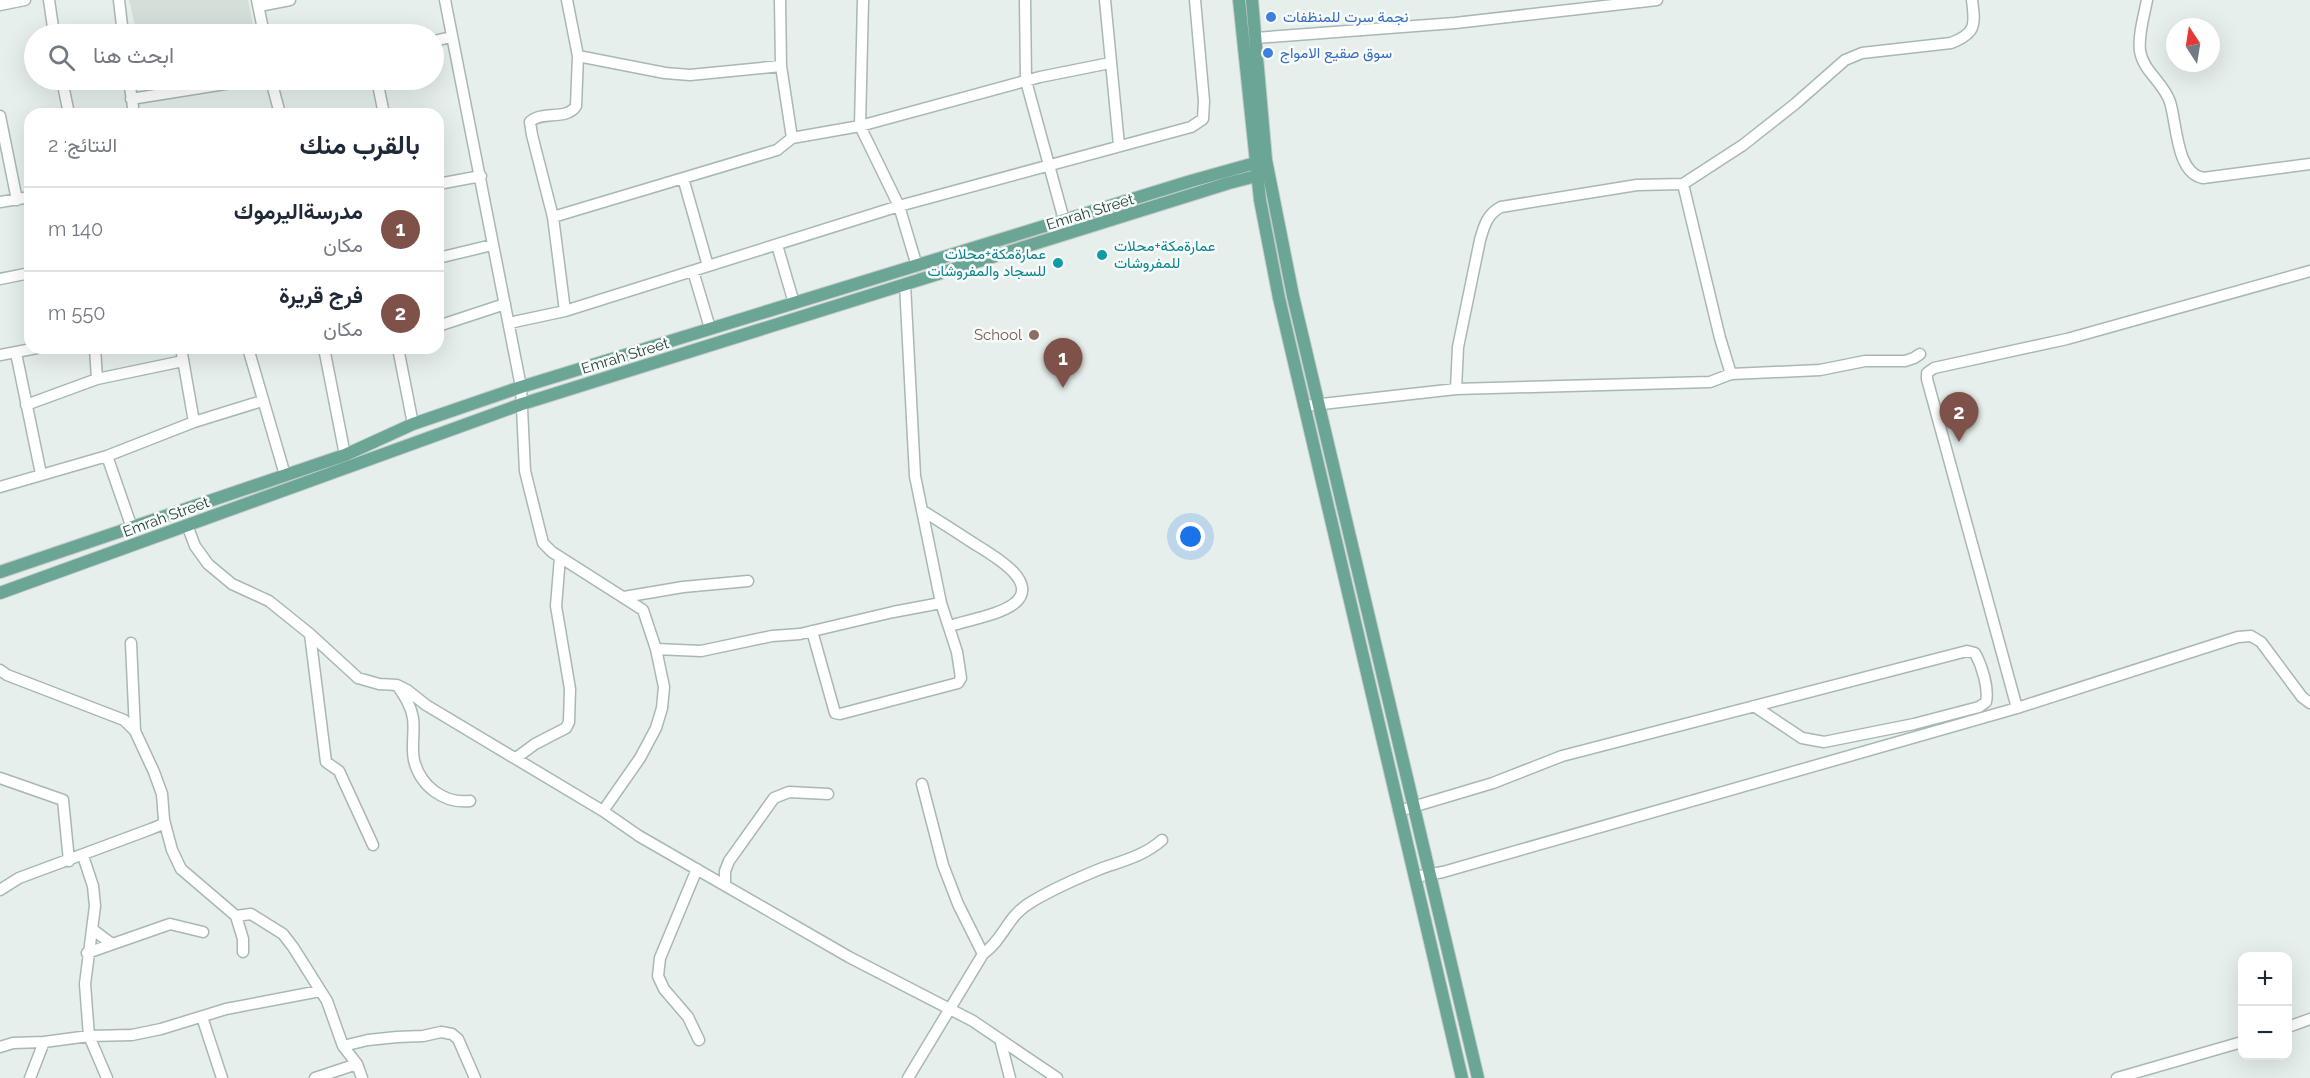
<!DOCTYPE html>
<html lang="ar">
<meta charset="utf-8">
<style>
body{margin:0;font-family:Raleway,Vazirmatn,sans-serif;background:#f6f6f7;color:#1f2937;direction:rtl}
.controls{position:absolute;right:18px;bottom:18px;display:grid;overflow:hidden;border-radius:12px;box-shadow:0 6px 24px #0002}
.controls button{width:54px;height:54px;display:grid;place-items:center;padding:0;border:0;border-bottom:2px solid #e0e1e3;background:#fff;color:#1f2937;font:30px sans-serif}
.compass{position:absolute;left:2166px;top:18px;width:54px;height:54px;border-radius:50%;background:#fff;box-shadow:0 6px 24px #0002;rotate:348deg}
.you{position:absolute;left:1191px;top:537px;width:21px;height:21px;margin:-15px;border:4px solid #fff;border-radius:50%;background:#1a73e8;box-shadow:0 0 0 9px #1a73e833}
.badge{display:grid;place-items:center;width:39px;height:39px;border-radius:50%;background:#7f5249;color:#fff;font-size:20px;font-weight:700}
.pin{position:absolute;translate:-50% -50px;filter:drop-shadow(0 2px 3px #0008)}
.pin::after{content:'';position:absolute;top:32px;width:21px;height:18px;background:inherit;clip-path:polygon(0 0,100% 0,50% 100%)}
.list{margin:0;padding:0;list-style:none}
h2{display:flex;justify-content:space-between;align-items:center;height:78px;margin:0;padding:0 24px;font-size:26px}
h2 small{font-size:20px;font-weight:400;color:#747a83}
.list li{display:grid;grid-template-columns:39px 1fr auto;gap:18px;align-items:center;box-sizing:border-box;height:84px;padding:0 24px;border-top:2px solid #e0e1e3}
.list b{display:block;font-size:22px;white-space:nowrap}
.list p{margin:0;font-size:20px;white-space:nowrap;color:#747a83}
.list em{font-size:20px;font-style:normal;color:#747a83}
.icon{flex:none;width:33px;height:33px;fill:none;stroke:currentColor;stroke-width:2;stroke-linecap:round;stroke-linejoin:round}
.map{position:relative;flex:none;width:2310px;height:1078px;overflow:hidden;direction:ltr}
.search{position:absolute;background:#fff;box-shadow:0 6px 24px #0002;left:24px;top:24px;width:420px;height:66px;display:flex;align-items:center;gap:15px;box-sizing:border-box;padding:0 21px;border-radius:33px;color:#747a83;font-size:22px}
.panel{position:absolute;background:#fff;box-shadow:0 6px 24px #0002;left:24px;top:108px;width:420px;height:246px;border-radius:18px;direction:rtl}
.map>svg:first-child{display:block}
.built{fill:#d4dfda}
.lines{fill:none;stroke-linecap:round;stroke-linejoin:round}
.minor-casing{stroke:#a8b8b2;stroke-width:13}
.major-casing{stroke:#c2cac8;stroke-width:14}
.minor{stroke:#fff;stroke-width:10}
.major{stroke:#6aa596;stroke-width:12}
.shop-dot{fill:#3f7fe0;stroke:#f7fbf9;stroke-width:2}
.culture-dot{fill:#0f9aa8;stroke:#f7fbf9;stroke-width:2}
.education-dot{fill:#8d6e63;stroke:#f7fbf9;stroke-width:2}
.labels{text-anchor:middle;stroke-width:5;stroke-linejoin:round;paint-order:stroke}
.shop-label{font-size:15px;fill:#366cbe;stroke:#f7fbf9;text-anchor:start}
.street-label{font-size:15px;fill:#24423a;stroke:#f7fbf9}
.culture-label{font-size:15px;fill:#0d838f;stroke:#f7fbf9;text-anchor:start}
.education-label{font-size:15px;fill:#785e54;stroke:#f7fbf9;text-anchor:end}
</style>
<div class="map">
<svg width="2310" height="1078" viewBox="0 0 2310 1078">
<rect width="100%" height="100%" fill="#e6efeb"/>
<!-- built -->
<path class="built" d="M 129,0 L 248,0 L 255,34 L 137,34 Z"/>
<g class="lines">
<defs>
<path id="minor" d="M 49,0 L 54,34
M 119,0 L 123,34
M 257,0 L 264,34
M 445,0 L 521,387 L 525,471 L 543,543 L 552,552 L 643,610 L 656,649 L 664,687 L 662,708 L 656,728 L 640,758 L 603,811
M 780,0 L 781,66 L 792,138
M 863,0 L 860,126 L 899,206 L 917,266
M 1025,0 L 1026,81 L 1064,220
M 1105,0 L 1119,145
M 2147,0 C 2144,16 2138,35 2140,51 C 2143,71 2164,83 2170,102 C 2177,124 2176,173 2203,178 L 2310,164
M 0,5 L 25,0
M 259,6 L 290,0
M 1255,38 L 1455,23 L 1657,0
M 434,41 L 451,37
M 578,56 L 665,73 L 690,75 L 781,66
M 62,80 L 69,114
M 129,80 L 134,114
M 271,80 L 280,114
M 377,80 L 384,114
M 131,99 L 250,80
M 0,116 L 17,200
M 683,178 L 708,266
M 438,184 L 481,176
M 0,202 L 30,197
M 553,217 L 532,135 L 530,122 C 541,110 567,121 576,106 L 578,56 L 567,0
M 777,245 L 794,303
M 438,258 L 492,245
M 693,271 L 710,328
M 0,279 L 30,273
M 565,311 L 553,217 L 777,150 L 792,138 L 860,126 L 1040,77 L 1110,63
M 509,323 L 565,311 L 899,206 L 1191,127 L 1203,119 L 1204,101 L 1195,0
M 438,326 L 505,304
M 95,348 L 97,379
M 181,348 L 194,422
M 248,348 L 285,475
M 324,348 L 345,455
M 398,348 L 413,424
M 16,353 L 41,474
M 0,355 L 37,348
M 1731,374 L 1720,338 L 1683,184 L 1743,145 L 1795,104 L 1845,60 L 1862,53 L 1951,43 C 1977,33 1975,24 1972,0
M 1456,389 L 1458,347 L 1480,240 C 1484,226 1487,214 1501,207 L 1637,185 L 1683,184
M 26,405 L 97,379 L 183,361
M 1304,406 L 1456,389 L 1710,382 L 1731,374 L 1820,370 L 1865,361 L 1905,361 L 1914,358 L 1920,354
M 107,456 L 132,528
M 0,487 L 107,456 L 194,422 L 262,401
M 923,511 C 939,521 955,531 970,541 C 985,551 1042,580 1015,603 C 1000,615 968,620 950,626
M 187,525 L 195,546 L 208,564 L 232,584 L 269,601 L 310,634 L 358,678 L 379,684 L 397,685 L 407,690 L 426,705 L 603,811 L 639,836 L 849,957 L 973,1021 L 1057,1078
M 624,597 L 683,587 L 748,581
M 812,631 L 835,713 L 840,714 L 958,683 L 961,678 L 957,652 L 941,603 L 915,476 L 905,284
M 310,634 L 326,762 L 339,771 L 373,845
M 131,643 L 135,731
M 656,649 L 701,651 L 772,636 L 800,634 L 893,612 L 941,603
M 0,670 L 7,675 L 124,720 L 135,731 L 154,772 L 162,794 L 164,820 L 172,850 L 181,869 L 236,916 L 251,914 L 283,934 L 293,947 L 327,1001 L 343,1046 L 357,1064 L 362,1078
M 399,688 C 405,697 411,706 413,718 C 415,731 411,747 414,760 C 420,786 444,804 470,801
M 2017,708 L 1927,379 L 1927,373 L 1934,368 L 2067,339 L 2310,271
M 516,758 L 535,744 L 566,728 L 569,722 L 570,689 L 556,606 L 560,557
M 0,778 L 63,800 L 69,861
M 1399,811 L 1493,783 L 1562,756 L 1967,651 L 1975,653 C 1982,666 1989,688 1986,702 L 1979,707 L 1914,724 L 1824,742 L 1802,738 L 1754,706
M 83,856 L 93,886 L 95,906 L 85,984 L 89,1036 L 107,1078
M 697,869 L 660,958 L 658,976 L 664,989 L 688,1017 L 699,1040
M 1415,877 L 1443,872 L 2017,708 L 2238,637 L 2251,636 L 2261,642 L 2302,697 L 2310,703
M 725,884 L 725,871 L 729,861 L 774,798 L 789,792 L 828,794
M 0,890 L 19,878 L 151,829 L 163,824 L 164,820
M 236,916 L 243,939 L 243,952
M 92,929 L 112,944
M 87,953 L 170,924 L 203,932
M 983,954 C 1005,938 1007,915 1033,901 C 1053,889 1078,878 1100,869 C 1122,861 1144,856 1162,840
M 202,1017 L 222,1078
M 2288,1027 L 2310,1019
M 1000,1039 L 1010,1078
M 343,1046 L 368,1040 L 397,1037 L 423,1036 L 441,1032 L 452,1034 L 458,1039 L 475,1078
M 0,1047 L 13,1043 L 44,1042
M 30,1078 L 44,1042 L 89,1036 L 132,1035 L 161,1029 L 226,1009 L 320,991
M 315,1078 L 357,1064
M 908,1078 L 983,954 L 958,904 L 943,865 L 922,784
M 2117,1078 L 2242,1042"/>
<path id="major" d="M 1239,0 L 1260,200 L 1279,298 L 1462,1078
M 1252,0 L 1266,160 L 1293,296 L 1478,1078
M 0,572 L 345,455 L 413,424 L 521,387 L 1191,181 L 1266,160
M 0,593 L 522,404 L 1229,183 L 1268,173"/>
</defs>
<!-- minor casing -->
<use href="#minor" class="minor-casing"/>
<!-- major casing -->
<use href="#major" class="major-casing"/>
<!-- minor -->
<use href="#minor" class="minor"/>
<!-- major -->
<use href="#major" class="major"/>
</g>
<!-- markers -->
<g class="shop-dot">
<circle cx="1271" cy="17" r="6"/>
<circle cx="1268" cy="53" r="6"/>
</g>
<g class="culture-dot">
<circle cx="1102" cy="255" r="6"/>
<circle cx="1058" cy="263" r="6"/>
</g>
<circle class="education-dot" cx="1034" cy="335" r="6"/>
<g class="labels">
<!-- shop labels -->
<g class="shop-label">
<text x="1283" y="22">نجمة سرت للمنظفات</text>
<text x="1280" y="58">سوق صقيع الامواج</text>
</g>
<!-- street labels -->
<g class="street-label">
<text transform="translate(1090 212) rotate(-17)" y="5">Emrah Street</text>
<text transform="translate(625 356) rotate(-17)" y="5">Emrah Street</text>
<text transform="translate(166 517) rotate(-20)" y="5">Emrah Street</text>
</g>
<!-- culture labels -->
<g class="culture-label">
<text x="1114" y="251">عمارةمكة+محلات<tspan x="1114" dy="17">للمفروشات</tspan></text>
<text x="1046" y="259" text-anchor="end">عمارةمكة+محلات<tspan x="1046" dy="17">للسجاد والمفروشات</tspan></text>
</g>
<!-- education labels -->
<g class="education-label">
<text x="1022" y="340">School</text>
</g>
</g>
</svg>
<div class="controls">
<button>+</button>
<button>−</button>
</div>
<svg class="compass" viewBox="-18 -18 36 36"><path d="M0-13l5 13h-10z" fill="#e53935"/><path d="M0 13l5-13h-10z" fill="#747a83"/></svg>
<div class="you"></div>
<div class="pin badge" style="left:1063px;top:388px">1</div>
<div class="pin badge" style="left:1959px;top:442px">2</div>
<div class="search"><svg class="icon" aria-label="search" viewBox="0 0 24 24"><circle cx="10" cy="10" r="6"/><path d="M15 15l6 6"/></svg>ابحث هنا</div>
<section class="panel">
<h2>بالقرب منك<small>النتائج: 2</small></h2>
<ul class="list">
<li><span class="badge">1</span><div><b>مدرسةاليرموك</b><p>مكان</p></div><em>140 m</em></li>
<li><span class="badge">2</span><div><b>فرج قريرة</b><p>مكان</p></div><em>550 m</em></li>
</ul>
</section>
</div>
